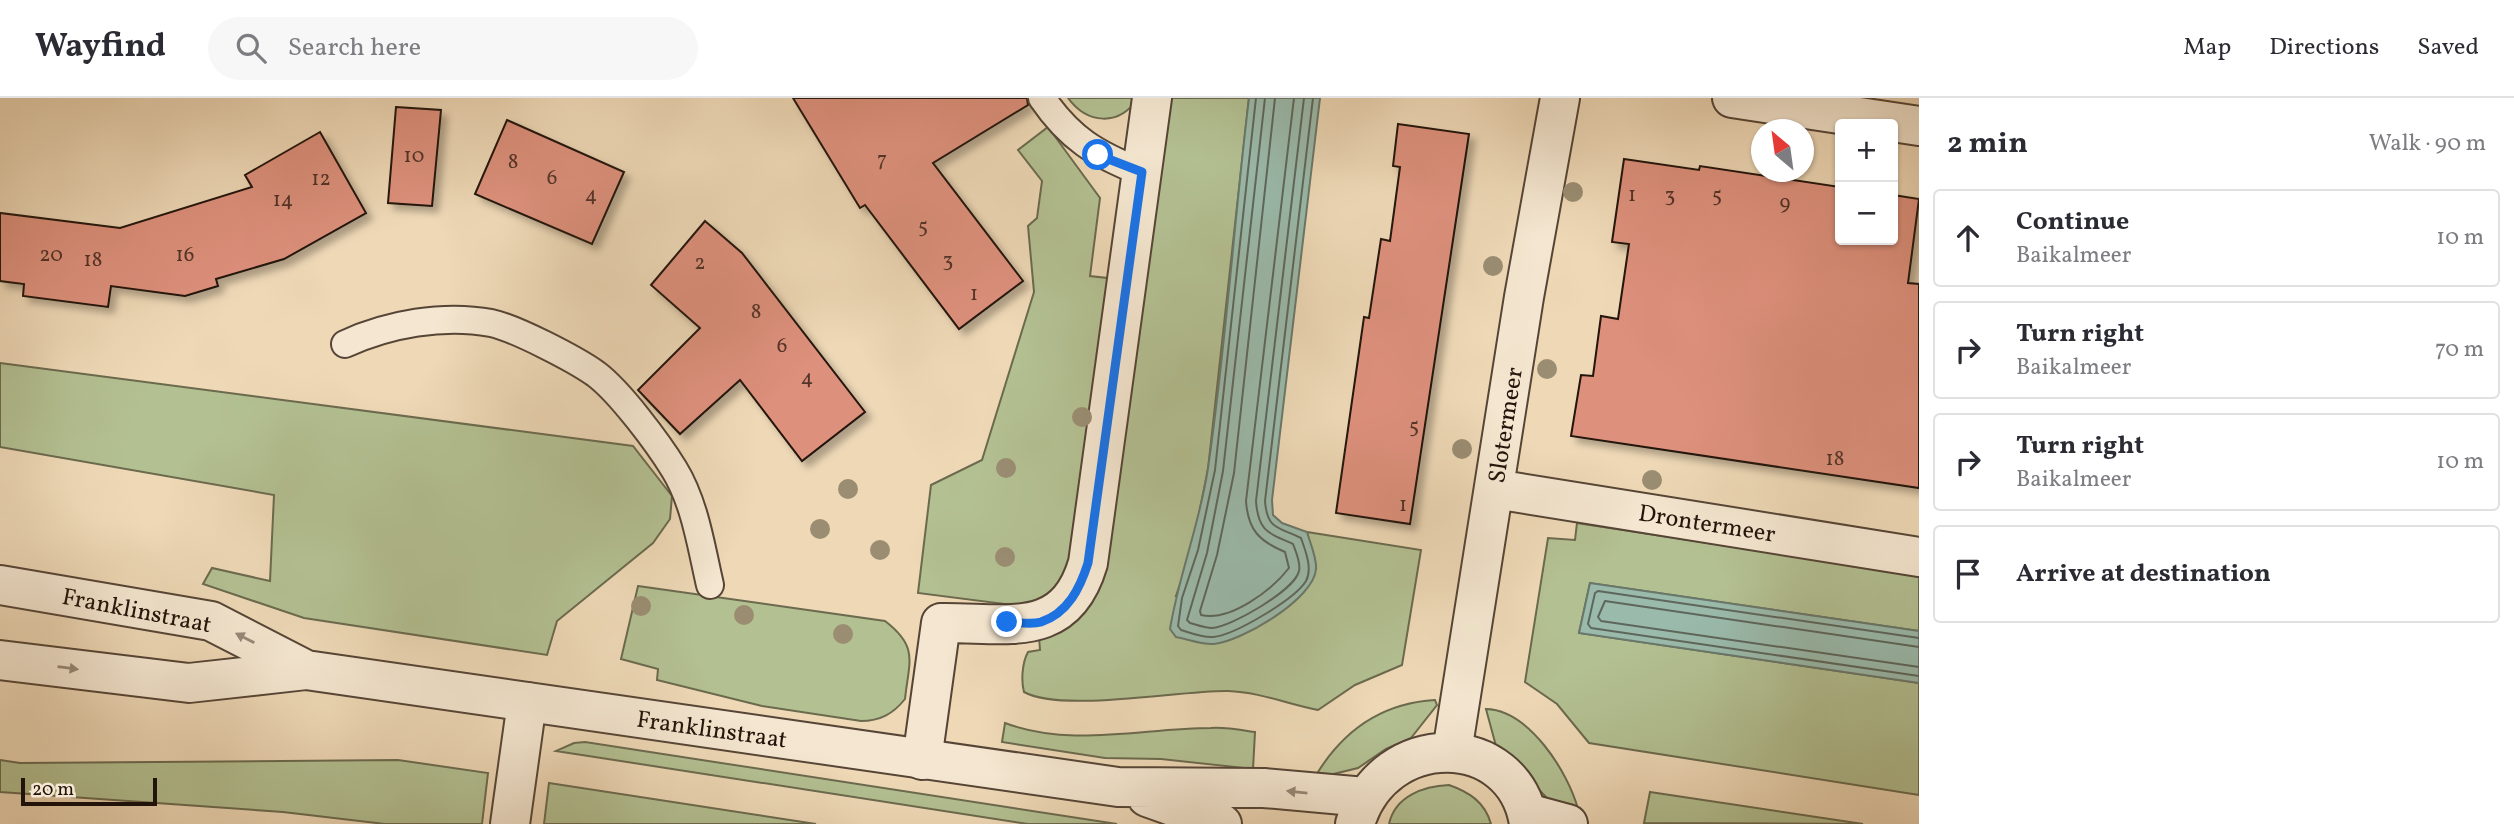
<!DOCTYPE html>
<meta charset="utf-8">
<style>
body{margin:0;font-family:Vollkorn,serif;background:#f7f7f7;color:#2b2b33}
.controls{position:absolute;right:21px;top:21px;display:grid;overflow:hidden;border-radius:7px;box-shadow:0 2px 5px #0004}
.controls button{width:63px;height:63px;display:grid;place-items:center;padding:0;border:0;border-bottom:2px solid #e1e1e2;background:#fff;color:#2b2b33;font:35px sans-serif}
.compass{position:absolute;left:1751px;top:21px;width:63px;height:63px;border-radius:50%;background:#fff;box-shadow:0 2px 5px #0004;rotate:331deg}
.scale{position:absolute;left:21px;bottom:18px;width:136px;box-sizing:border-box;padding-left:7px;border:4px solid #23140b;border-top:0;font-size:19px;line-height:24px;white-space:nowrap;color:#23140b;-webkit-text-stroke:5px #f4e6d0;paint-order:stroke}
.stop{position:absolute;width:21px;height:21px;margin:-16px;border:5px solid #1a73e8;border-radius:50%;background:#fff}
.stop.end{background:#1a73e8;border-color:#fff;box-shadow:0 2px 7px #0008}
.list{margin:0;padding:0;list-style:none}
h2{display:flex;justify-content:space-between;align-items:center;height:91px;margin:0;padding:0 28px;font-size:30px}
h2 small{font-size:23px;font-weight:400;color:#7c7c81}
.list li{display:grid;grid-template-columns:46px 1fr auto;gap:21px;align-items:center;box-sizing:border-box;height:98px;margin:0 14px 14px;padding:0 14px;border:2px solid #e1e1e2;border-radius:7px}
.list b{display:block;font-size:26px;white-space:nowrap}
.list p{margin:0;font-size:23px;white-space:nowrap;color:#7c7c81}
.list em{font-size:23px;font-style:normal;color:#7c7c81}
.icon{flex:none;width:38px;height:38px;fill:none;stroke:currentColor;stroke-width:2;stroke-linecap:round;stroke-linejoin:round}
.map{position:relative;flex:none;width:1919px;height:726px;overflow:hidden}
header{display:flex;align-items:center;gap:42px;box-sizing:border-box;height:98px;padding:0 35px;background:#fff;border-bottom:2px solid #e1e1e2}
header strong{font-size:33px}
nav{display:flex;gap:38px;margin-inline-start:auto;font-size:24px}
.search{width:490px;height:63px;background:#f7f7f7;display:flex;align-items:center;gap:18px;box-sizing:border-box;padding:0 24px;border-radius:38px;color:#7c7c81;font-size:26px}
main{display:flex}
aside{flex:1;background:#fff}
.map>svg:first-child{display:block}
.green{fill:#b3c092;stroke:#6b6a4e;stroke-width:2}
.water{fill:#9abaab;stroke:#6a786b;stroke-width:2}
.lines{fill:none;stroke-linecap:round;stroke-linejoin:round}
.shore{stroke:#5e675b;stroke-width:2}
.building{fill:#dd907b;stroke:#23140b;stroke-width:2;filter:url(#shadow)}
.service-casing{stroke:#564536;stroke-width:30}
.minor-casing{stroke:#564536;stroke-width:42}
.tertiary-casing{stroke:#564536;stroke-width:42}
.service{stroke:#f4e6d0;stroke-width:26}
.minor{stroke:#f4e6d0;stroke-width:38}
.tertiary{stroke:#f4e6d0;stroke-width:38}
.tree{fill:#9a8d72}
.oneway{fill:#968877}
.route{stroke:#1a73e8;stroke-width:9}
.labels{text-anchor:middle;stroke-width:7;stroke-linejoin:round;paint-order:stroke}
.number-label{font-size:21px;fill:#523327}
.street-label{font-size:24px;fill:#23140b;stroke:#f4e6d0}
</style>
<header>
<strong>Wayfind</strong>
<div class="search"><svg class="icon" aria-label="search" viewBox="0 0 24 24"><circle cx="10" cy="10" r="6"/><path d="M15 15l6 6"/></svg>Search here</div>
<nav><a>Map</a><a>Directions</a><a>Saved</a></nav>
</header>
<main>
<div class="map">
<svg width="1919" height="726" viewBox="0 0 1919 726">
<defs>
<filter id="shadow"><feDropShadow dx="6" dy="6" stdDeviation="3.5" flood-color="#0004"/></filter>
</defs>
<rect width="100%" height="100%" fill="#eed8b6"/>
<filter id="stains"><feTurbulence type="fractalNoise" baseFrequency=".00286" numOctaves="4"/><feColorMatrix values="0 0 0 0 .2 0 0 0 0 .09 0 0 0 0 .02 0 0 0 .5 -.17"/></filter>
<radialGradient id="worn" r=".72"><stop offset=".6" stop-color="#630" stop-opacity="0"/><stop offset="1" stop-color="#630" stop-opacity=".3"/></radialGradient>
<!-- green -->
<path class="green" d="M 1068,0 L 1138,0 C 1119,29 1087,26 1068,0 Z
M 1169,0 L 1249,0 L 1208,371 L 1192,451 L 1176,498 L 1316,470 L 1307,434 L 1421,452 L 1402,567 L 1355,587 L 1318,612 C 1288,606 1259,594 1228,593 C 1181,592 1062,615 1024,594 C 1021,583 1022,565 1028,554 L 1040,552 L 1039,539 L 1074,520 Z
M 1048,29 L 1100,100 L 1090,178 L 1116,181 L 1073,481 L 1028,509 L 918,495 L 931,387 L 982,362 L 1034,194 L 1028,128 L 1037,120 L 1042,83 L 1018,52 Z
M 0,265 L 633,348 L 672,398 L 670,421 L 653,445 L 557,523 L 547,557 L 304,520 L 203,486 L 212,470 L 270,483 L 274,397 L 0,349 Z
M 1577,425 L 1919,477 L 1919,533 L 1590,485 L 1579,535 L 1919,585 L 1919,697 L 1589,645 L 1557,606 L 1525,584 L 1548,440 L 1575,442 Z
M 638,488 L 885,523 C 919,549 909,563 905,601 C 893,616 880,623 861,623 L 762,608 L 657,582 L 658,571 L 621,561 Z
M 1435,602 L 1437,607 L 1411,640 L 1386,651 L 1358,670 L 1321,679 L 1318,674 C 1345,631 1384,605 1435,602 Z
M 1486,611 C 1529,612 1568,674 1578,711 L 1548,701 L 1496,648 Z
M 1005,625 C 1071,650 1143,630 1211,630 C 1226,629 1241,632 1255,634 L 1253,671 L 1161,661 L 1105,660 L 1002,644 Z
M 585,644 L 1117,726 L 1028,726 L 556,653 L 574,645 Z
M 0,662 L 20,665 L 398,662 L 488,675 L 482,726 L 385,726 L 283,714 L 0,694 Z
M 549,685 L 816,726 L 544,726 Z
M 1449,687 C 1469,694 1485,704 1491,726 L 1389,726 C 1395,698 1424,688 1449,687 Z
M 1650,694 L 1863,726 L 1644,725 Z"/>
<!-- water -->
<path class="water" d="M 1249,0 L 1320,0 L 1272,402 L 1273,417 L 1282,425 L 1307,434 C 1310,445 1317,460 1316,471 C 1314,501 1242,543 1214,546 C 1202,547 1187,541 1176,539 L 1170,531 C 1179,476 1200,425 1208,370 C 1226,248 1234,123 1249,0 Z
M 1590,485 L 1919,533 L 1919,585 L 1579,535 Z"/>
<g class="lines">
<!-- shore -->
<path class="shore" d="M 1256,0 L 1215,372 L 1198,452 L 1182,500 L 1178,528 L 1181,532 C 1191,535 1203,540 1213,539 C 1235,537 1295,501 1306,483 C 1313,470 1305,452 1301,440 C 1279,429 1267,432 1265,403 L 1313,0
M 1265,0 L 1223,373 L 1207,455 L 1187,522 L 1190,525 C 1197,527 1205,530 1212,530 C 1231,529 1295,492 1299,473 C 1301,465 1296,454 1293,446 C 1268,435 1258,433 1256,403 L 1304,0
M 1275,0 L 1234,375 L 1217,457 L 1200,513 L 1201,517 C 1230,524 1272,492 1289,470 L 1285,454 C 1259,443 1248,432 1246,403 L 1294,0
M 1919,540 L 1598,493 L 1595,495 L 1588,526 L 1591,530 L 1919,578
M 1919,549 L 1605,503 L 1598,519 L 1601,523 L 1919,569"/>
</g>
<!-- building -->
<path class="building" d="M 793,0 L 1027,0 L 1028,7 L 933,65 L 1023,183 L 959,231 L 865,107 L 860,110 Z
M 396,9 L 441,12 L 432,108 L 388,105 Z
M 507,22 L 624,74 L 592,146 L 475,96 Z
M 1398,26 L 1469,36 L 1410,426 L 1336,415 L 1364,219 L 1369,220 L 1381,141 L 1390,143 L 1400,69 L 1393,68 Z
M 320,34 L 366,115 L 284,161 L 216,181 L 218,188 L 185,198 L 111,188 L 108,209 L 23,198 L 24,186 L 0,183 L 0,115 L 120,130 L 252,89 L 245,77 Z
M 1624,61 L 1699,72 L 1700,68 L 1840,89 L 1840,142 L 1893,142 L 1893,97 L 1919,101 L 1908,185 L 1919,186 L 1919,390 L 1571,338 L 1581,277 L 1593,278 L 1601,218 L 1618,221 L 1629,146 L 1612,144 Z
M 705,123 L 742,155 L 865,314 L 802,363 L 740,282 L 680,336 L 638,292 L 700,230 L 651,187 Z"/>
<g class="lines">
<defs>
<path id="service" d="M 1042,0 C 1070,41 1096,56 1141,74
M 345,246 C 388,226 444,216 491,225 C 515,230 575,261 596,276 C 620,294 658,345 674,371 C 695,405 701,448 710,487"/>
<path id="minor" d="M 1732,0 L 1919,28
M 1495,391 L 1919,459
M 1452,654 L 1524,199 L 1560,0
M 922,662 L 941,525 C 1007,524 1065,543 1088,465 L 1152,0
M 510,726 L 527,604"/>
<path id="tertiary" d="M 0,487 L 211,523 L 306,572
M 0,562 L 189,585 L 306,572 L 1118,689 L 1264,690 L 1365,699
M 1147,699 L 1222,726
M 1527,715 L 1568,726
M 1355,726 C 1383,630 1515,632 1529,726"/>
</defs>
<!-- service casing -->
<use href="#service" class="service-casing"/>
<!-- minor casing -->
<use href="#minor" class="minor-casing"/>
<!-- tertiary casing -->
<use href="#tertiary" class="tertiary-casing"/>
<!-- service -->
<use href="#service" class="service"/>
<!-- minor -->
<use href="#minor" class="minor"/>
<!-- tertiary -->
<use href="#tertiary" class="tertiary"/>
</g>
<!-- trees -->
<g class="tree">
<circle cx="1573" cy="94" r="10"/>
<circle cx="1493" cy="168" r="10"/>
<circle cx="1547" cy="271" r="10"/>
<circle cx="1082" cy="319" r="10"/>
<circle cx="1462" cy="351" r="10"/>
<circle cx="1006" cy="370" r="10"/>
<circle cx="1652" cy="382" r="10"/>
<circle cx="848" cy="391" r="10"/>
<circle cx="820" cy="431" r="10"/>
<circle cx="880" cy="452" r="10"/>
<circle cx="1005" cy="459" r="10"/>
<circle cx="641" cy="508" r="10"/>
<circle cx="744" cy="517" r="10"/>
<circle cx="843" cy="536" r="10"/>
</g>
<!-- one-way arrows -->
<defs><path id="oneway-solid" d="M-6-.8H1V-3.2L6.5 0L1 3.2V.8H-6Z" transform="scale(1.75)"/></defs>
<g class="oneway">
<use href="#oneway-solid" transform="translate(245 540) rotate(-153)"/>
<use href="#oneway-solid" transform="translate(68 570) rotate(7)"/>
<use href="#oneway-solid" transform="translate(1297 694) rotate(-174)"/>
</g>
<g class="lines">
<!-- route -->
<path class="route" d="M 1007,524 C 1017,524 1031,527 1041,524 C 1068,515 1080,490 1088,465 L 1142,74 L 1098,57"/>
</g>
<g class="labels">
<!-- number labels -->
<g class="number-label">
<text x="414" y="64">10</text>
<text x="882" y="68">7</text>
<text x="513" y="70">8</text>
<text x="552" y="86">6</text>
<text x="321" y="87">12</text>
<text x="591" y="103">4</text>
<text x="1632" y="103">1</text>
<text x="1670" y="103">3</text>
<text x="1717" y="103">5</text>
<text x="283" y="108">14</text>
<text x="1785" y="111">9</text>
<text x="923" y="134">5</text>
<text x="51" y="163">20</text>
<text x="185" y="163">16</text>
<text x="93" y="168">18</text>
<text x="948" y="168">3</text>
<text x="700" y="171">2</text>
<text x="974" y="202">1</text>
<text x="756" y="220">8</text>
<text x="782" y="254">6</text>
<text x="807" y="286">4</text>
<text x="1414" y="334">5</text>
<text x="1835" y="367">18</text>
<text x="1403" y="413">1</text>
</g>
<!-- street labels -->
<g class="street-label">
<text transform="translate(1505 327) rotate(-81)" y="8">Slotermeer</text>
<text transform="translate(1707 425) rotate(9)" y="8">Drontermeer</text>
<text transform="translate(137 512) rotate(11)" y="8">Franklinstraat</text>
<text transform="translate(712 631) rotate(8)" y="8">Franklinstraat</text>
</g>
</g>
<rect width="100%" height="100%" filter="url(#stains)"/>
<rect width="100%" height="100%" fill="url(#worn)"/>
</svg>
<div class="controls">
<button>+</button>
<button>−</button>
</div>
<svg class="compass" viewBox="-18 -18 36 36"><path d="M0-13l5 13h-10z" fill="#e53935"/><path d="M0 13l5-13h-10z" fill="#7c7c81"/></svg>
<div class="scale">20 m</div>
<div class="stop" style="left:1098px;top:57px"></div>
<div class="stop end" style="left:1007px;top:524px"></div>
</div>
<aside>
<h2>2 min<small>Walk · 90 m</small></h2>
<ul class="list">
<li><svg class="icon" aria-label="ahead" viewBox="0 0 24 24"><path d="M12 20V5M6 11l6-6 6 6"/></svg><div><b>Continue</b><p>Baikalmeer</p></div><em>10 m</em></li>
<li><svg class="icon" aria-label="right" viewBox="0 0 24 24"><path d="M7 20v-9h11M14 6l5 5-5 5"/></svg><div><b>Turn right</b><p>Baikalmeer</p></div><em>70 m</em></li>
<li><svg class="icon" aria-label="right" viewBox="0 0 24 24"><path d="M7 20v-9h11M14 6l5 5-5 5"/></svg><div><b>Turn right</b><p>Baikalmeer</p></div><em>10 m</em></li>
<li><svg class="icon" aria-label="arrive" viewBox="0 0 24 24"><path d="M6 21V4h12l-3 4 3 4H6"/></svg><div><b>Arrive at destination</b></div></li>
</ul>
</aside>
</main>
